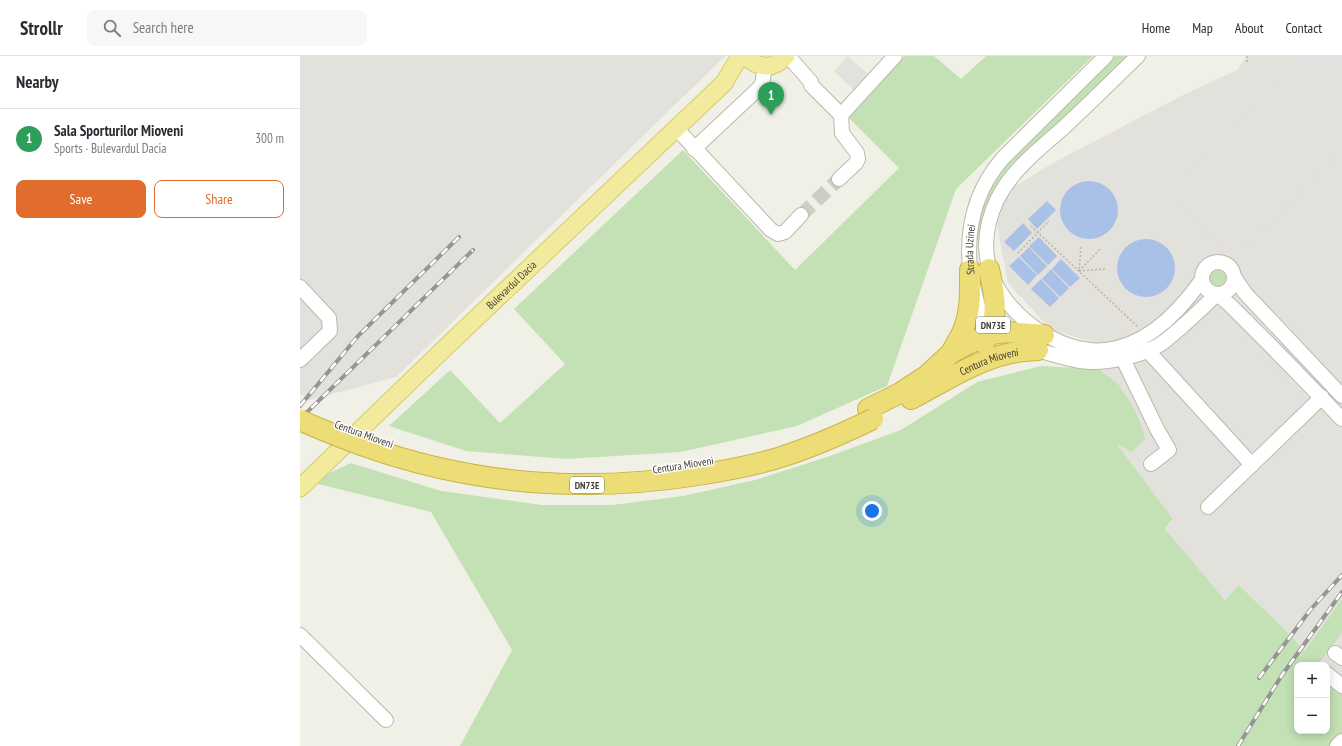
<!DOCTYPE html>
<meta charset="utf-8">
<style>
body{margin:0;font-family:"PT Sans Narrow",sans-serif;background:#f7f7f7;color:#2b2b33}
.controls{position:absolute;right:12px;bottom:12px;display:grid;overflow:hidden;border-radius:8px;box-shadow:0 2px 10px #0003}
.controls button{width:36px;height:36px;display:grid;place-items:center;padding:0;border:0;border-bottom:1px solid #e1e1e2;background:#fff;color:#2b2b33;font:20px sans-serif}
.you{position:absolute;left:572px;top:455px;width:14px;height:14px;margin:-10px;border:3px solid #fff;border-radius:50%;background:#1a73e8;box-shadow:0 0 0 6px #1a73e833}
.badge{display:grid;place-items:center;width:26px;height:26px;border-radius:50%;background:#e06c2e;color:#fff;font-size:13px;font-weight:700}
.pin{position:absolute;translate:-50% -33px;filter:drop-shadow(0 1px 2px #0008)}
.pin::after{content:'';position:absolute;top:21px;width:14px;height:12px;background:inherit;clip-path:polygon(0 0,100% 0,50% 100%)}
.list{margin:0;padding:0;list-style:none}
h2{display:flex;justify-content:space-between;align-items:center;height:52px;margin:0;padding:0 16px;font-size:17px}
h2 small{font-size:13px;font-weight:400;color:#7c7c81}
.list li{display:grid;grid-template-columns:26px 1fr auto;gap:12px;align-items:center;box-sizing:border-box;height:60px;padding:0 16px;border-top:1px solid #e1e1e2}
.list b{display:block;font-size:15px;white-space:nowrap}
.list p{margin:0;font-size:13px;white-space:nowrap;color:#7c7c81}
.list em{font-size:13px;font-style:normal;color:#7c7c81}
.actions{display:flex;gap:8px;padding:12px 16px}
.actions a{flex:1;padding:9px 0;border:1px solid #e06c2e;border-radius:8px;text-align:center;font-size:14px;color:#e06c2e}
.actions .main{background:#e06c2e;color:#fff}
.icon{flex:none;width:22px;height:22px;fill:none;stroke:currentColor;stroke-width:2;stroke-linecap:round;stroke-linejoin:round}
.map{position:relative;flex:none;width:1042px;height:690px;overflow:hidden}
header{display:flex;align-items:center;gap:24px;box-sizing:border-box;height:56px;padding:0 20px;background:#fff;border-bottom:1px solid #e1e1e2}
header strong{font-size:19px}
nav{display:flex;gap:22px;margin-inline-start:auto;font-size:14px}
.search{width:280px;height:36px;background:#f7f7f7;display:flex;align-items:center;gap:10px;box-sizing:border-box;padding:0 14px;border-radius:8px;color:#7c7c81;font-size:15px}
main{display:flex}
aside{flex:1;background:#fff}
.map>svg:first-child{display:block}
.industrial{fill:#e3e1db}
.green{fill:#c3e1b4}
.parking{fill:#e2e1de}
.water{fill:#a9c1e7}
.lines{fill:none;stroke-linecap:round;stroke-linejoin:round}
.minor-tunnel{stroke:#cecdc3;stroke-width:14;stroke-dasharray:14 7;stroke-linecap:butt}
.minor-casing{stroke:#bbb9aa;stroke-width:16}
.major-casing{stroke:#d5cb70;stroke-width:19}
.highway-casing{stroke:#cab447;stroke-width:22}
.path{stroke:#bbb79d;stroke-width:1.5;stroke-dasharray:2 2;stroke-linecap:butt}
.minor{stroke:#fff;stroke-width:14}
.major{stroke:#f2eb9e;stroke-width:17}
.highway{stroke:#eddd76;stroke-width:20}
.rail-casing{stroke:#959595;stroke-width:4}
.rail{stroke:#fff;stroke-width:2.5;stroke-dasharray:8;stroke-linecap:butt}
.highway-bridge-casing{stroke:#cab447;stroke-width:22;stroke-linecap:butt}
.highway-bridge{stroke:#eddd76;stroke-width:20}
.labels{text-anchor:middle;stroke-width:3;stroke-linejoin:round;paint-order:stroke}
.shield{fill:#fff;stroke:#7b7972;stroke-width:1}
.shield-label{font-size:10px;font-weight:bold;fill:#434036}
.street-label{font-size:11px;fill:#434036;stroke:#fff}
</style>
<header>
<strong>Strollr</strong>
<div class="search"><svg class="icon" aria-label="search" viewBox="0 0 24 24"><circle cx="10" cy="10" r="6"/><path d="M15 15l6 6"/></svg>Search here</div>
<nav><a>Home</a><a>Map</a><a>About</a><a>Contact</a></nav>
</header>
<main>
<aside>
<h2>Nearby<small></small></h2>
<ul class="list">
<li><span class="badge" style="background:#2e9e5b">1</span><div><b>Sala Sporturilor Mioveni</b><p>Sports · Bulevardul Dacia</p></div><em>300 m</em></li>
</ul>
<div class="actions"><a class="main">Save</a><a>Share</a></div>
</aside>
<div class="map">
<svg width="1042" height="690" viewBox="0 0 1042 690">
<rect width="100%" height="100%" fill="#f1f0e6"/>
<!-- industrial -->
<path class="industrial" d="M 0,0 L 425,0 L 96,321 L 10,344 L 0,338 Z
M 947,0 L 1042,0 L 1042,543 L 1005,594 L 939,529 L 925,544 L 863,472 L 873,463 L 815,386 L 819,329 L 799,313 L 791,286 L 750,273 L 708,227 L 697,169 L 706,136 L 753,107 L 883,39 L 937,14 Z"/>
<!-- green -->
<path class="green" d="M 605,0 L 634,0 L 661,23 L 686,0 L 793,0 L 656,133 L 587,330 L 497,370 L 381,396 L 266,403 L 166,395 L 89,370 L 150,314 L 200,367 L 265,308 L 214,253 L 383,94 L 495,214 L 599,112 L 547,60 Z
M 815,0 L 830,0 L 724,98 L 704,119 L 693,136 L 684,161 L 680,185 L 676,185 L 679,161 L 687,137 L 698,117 L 718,94 Z
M908 221a10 10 0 1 1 20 0a10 10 0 1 1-20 0Z
M 741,310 L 799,313 L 819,329 L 832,349 L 840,366 L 845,383 L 832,396 L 816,387 L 873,463 L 864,472 L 925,544 L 939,529 L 1005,594 L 1042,543 L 1042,577 L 1018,609 L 997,609 L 997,675 L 1027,675 L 1027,625 L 1042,637 L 1042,690 L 160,690 L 212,594 L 131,456 L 10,426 L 51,407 L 141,435 L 242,449 L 312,449 L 383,440 L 455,424 L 524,402 L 601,374 L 677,326 Z"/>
<!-- parking -->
<path class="parking" d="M 548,0 L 574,23 L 559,39 L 534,15 Z
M 998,0 L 1042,0 L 1042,98 L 940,194 L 932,197 L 925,194 L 877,144 L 874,140 L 874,129 L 876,125 L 962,44 L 982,16 Z
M 918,251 L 1006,346 L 950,398 L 862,303 Z
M 1042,577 L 1042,637 L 1027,625 L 1027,609 L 1018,609 Z"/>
<!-- water -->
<path class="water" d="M760 154a29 29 0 1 1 58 0a29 29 0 1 1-58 0Z
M 747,145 L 756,154 L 737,173 L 728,163 Z
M 723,167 L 732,177 L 714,195 L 704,186 Z
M 739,181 L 757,200 L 748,209 L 729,190 Z
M817 212a29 29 0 1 1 58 0a29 29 0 1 1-58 0Z
M 729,191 L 747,210 L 738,219 L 720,200 Z
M 719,201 L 737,219 L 728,229 L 709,210 Z
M 761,203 L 780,222 L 770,231 L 752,213 Z
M 751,213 L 769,232 L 760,241 L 742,223 Z
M 741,223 L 759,242 L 750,251 L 731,233 Z"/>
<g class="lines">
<!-- minor-tunnel -->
<path class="minor-tunnel" d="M 501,159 L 539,123"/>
<defs>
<g id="minor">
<path d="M 488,0 L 511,26 L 511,29 L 541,59 L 542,77 L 557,97 L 558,103 L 556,107 L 539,123"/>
<path d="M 838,0 C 813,24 788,49 762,73 C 738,94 711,115 697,144 C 687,165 683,188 689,211 C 701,257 759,299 806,294 C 847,289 879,256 901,225"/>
<path d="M 541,59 L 595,0"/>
<path d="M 376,72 L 471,174 L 478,178 L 485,176 L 501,159"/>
<path d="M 394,93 L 459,32 L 462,28 L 465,11"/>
<circle cx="918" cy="222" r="16"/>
<path d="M 934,221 L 945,237 L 1042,340"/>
<path d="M 0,231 L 29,262 L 30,275 L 0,304"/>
<path id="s1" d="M 695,279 C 683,274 679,254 676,242 C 674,233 671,222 670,212 C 666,171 676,133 703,102 L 806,0"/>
<path d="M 729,292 C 746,296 762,302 780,305 C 803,309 846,300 865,285 C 883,271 900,254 917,238 L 930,249 L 975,294 L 1042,363"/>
<path d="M 847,294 L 952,409"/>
<path d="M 823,303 L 857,373 L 869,394 L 851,408"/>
<path d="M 908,451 L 1022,341"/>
<path d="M 0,579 L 86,664"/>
<path d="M 1035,597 L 1042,602"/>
<path d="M 1027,618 L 1042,630"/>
<path d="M 1037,690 L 1042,685"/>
</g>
<g id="major">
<path d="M 446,0 C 458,13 474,14 486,0"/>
<path id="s2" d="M 0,432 L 149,288 L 424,27 L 440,0"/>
</g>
<g id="highway">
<path d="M 684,287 C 700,264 695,239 689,213"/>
<path d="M 651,297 C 655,289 661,281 664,272 C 671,254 670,233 670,214"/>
<path id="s3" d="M 611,343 C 642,327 673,306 707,298 C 717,295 728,295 738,294"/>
<path d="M 568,353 L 600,337 L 626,320 L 651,297 L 670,287 L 691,278 L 707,276 L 744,279"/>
</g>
</defs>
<!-- minor casing -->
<use href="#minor" class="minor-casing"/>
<!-- major casing -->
<use href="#major" class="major-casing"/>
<!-- highway casing -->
<use href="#highway" class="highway-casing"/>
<!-- path -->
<path class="path" d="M 947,0 L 947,7
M 731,170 L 838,271
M 781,191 L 779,215 L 801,192
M 718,197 L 749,165
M 779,215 L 805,213"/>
<!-- minor -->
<use href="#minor" class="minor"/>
<!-- major -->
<use href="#major" class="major"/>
<!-- highway -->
<use href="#highway" class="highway"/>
<defs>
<path id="rail" d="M 0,350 L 58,280 L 159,181
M 0,363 L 173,194
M 959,622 L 1011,553 L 1042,519
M 938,690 L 982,619 L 1042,536"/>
</defs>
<!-- rail casing -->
<use href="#rail" class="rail-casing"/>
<!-- rail -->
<use href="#rail" class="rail"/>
<defs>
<path id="highway-bridge" d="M 0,364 C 21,374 43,382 64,390 C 173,429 284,437 398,419 C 424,415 452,410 478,402 C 510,392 542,378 573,363"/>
</defs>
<!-- highway-bridge casing -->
<use href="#highway-bridge" class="highway-bridge-casing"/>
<!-- highway-bridge -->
<use href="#highway-bridge" class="highway-bridge"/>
</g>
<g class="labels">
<!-- shield labels -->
<g class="shield">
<rect x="676" y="261" width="34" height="16" rx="3"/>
<rect x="270" y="421" width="34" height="16" rx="3"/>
</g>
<g class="shield-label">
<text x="693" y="273">DN73E</text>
<text x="287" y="433">DN73E</text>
</g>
<!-- street labels -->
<g class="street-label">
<text dy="4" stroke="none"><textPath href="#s1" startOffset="92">Strada Uzinei</textPath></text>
<text dy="4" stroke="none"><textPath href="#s2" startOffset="293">Bulevardul Dacia</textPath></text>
<text dy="4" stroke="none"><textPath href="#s3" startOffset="87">Centura Mioveni</textPath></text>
<text transform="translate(64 378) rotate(20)" y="4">Centura Mioveni</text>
<text transform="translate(383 409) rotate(-9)" y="4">Centura Mioveni</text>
</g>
</g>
</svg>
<div class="controls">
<button>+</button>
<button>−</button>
</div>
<div class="you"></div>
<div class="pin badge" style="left:471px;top:59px;background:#2e9e5b">1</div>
</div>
</main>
